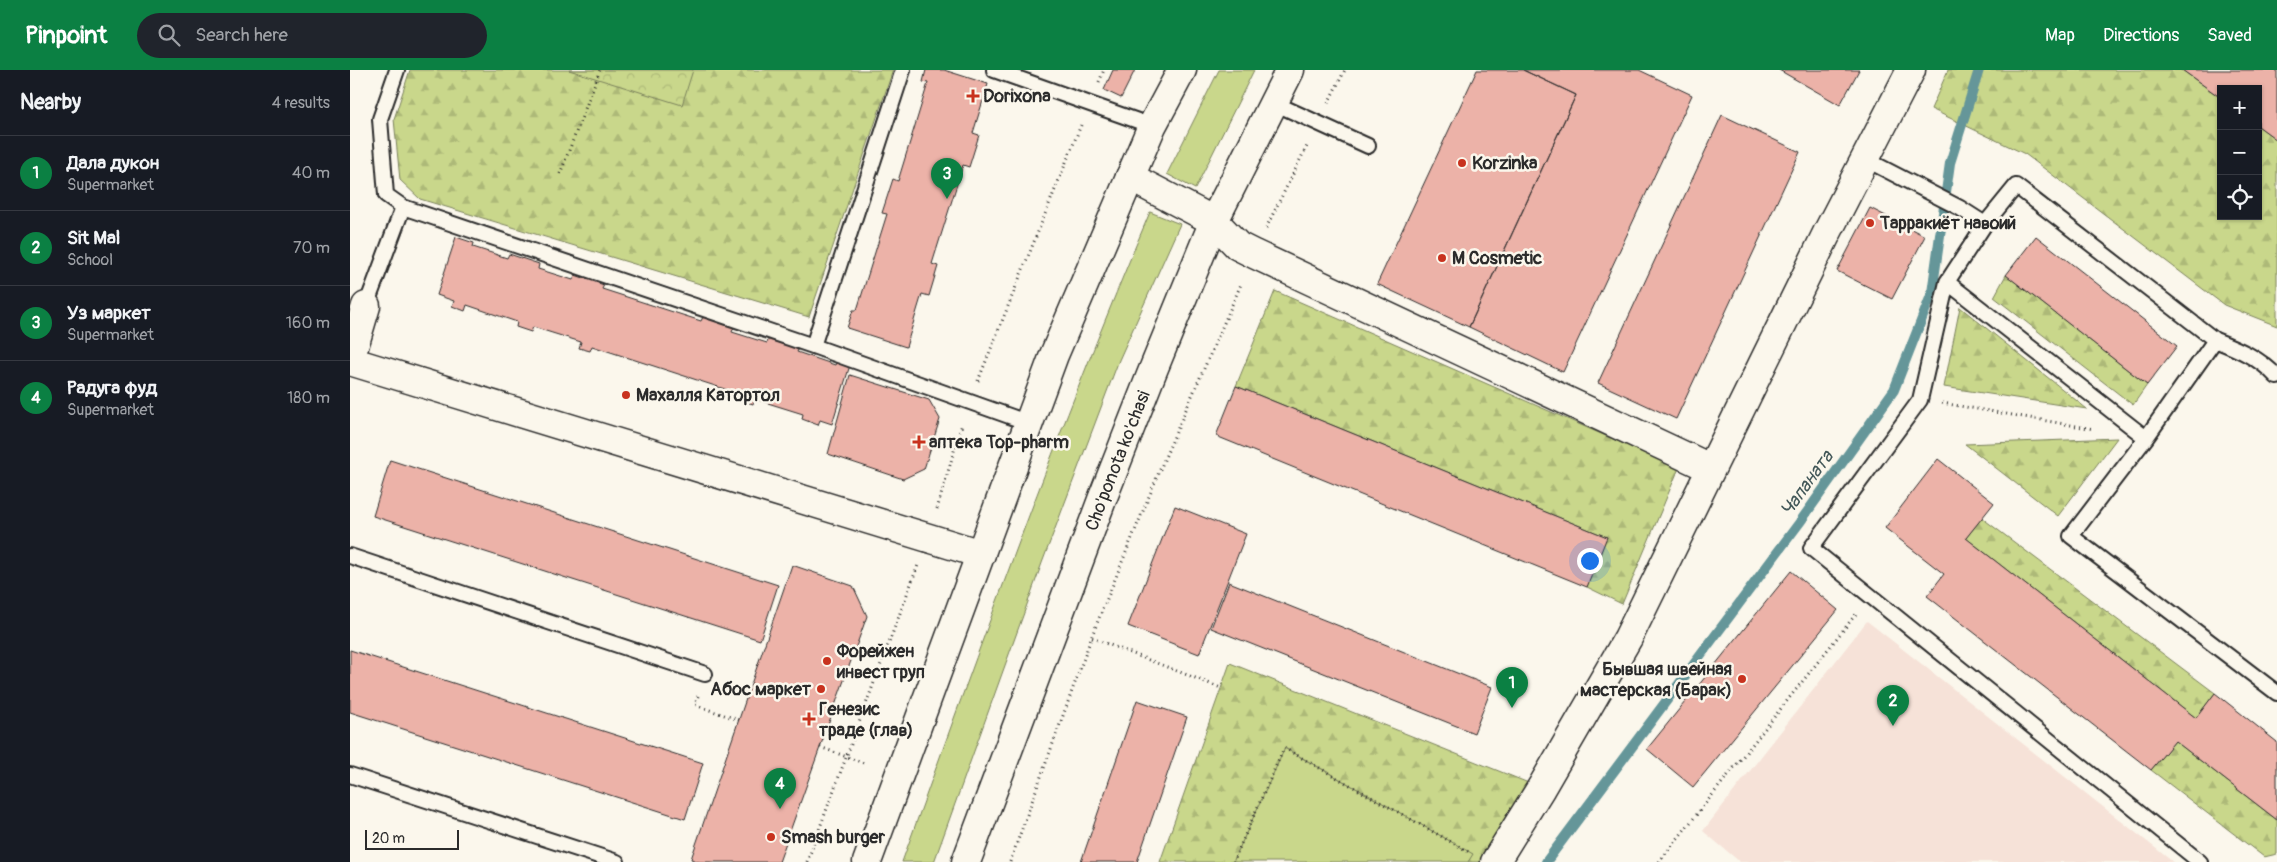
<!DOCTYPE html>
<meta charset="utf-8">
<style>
body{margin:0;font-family:Pangolin,sans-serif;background:#20242c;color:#f1f3f6}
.controls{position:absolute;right:15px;top:15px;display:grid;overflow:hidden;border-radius:0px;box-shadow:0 1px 4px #0004}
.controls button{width:45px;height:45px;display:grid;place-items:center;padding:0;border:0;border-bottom:1px solid #363941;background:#171b24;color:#f1f3f6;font:25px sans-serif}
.scale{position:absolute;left:15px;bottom:12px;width:94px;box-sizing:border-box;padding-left:5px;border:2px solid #2b2b2b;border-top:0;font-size:14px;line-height:18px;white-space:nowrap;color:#2b2b2b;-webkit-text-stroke:4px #fbf7ec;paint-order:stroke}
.you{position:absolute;left:1239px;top:490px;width:18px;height:18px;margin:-12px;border:4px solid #fff;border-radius:50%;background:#1a73e8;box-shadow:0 0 0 8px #1a73e833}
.badge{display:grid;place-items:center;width:32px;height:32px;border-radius:50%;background:#0b8043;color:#fff;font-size:16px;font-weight:700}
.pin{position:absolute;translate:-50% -41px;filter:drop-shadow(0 1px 2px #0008)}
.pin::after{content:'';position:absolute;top:26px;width:18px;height:15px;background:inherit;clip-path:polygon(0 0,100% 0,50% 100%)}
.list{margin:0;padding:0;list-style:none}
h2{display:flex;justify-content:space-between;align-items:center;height:65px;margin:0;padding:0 20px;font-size:21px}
h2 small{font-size:16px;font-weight:400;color:#9ea1a6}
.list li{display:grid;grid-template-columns:32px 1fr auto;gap:15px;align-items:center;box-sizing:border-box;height:75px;padding:0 20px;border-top:1px solid #363941}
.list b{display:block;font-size:19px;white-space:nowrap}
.list p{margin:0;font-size:16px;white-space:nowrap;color:#9ea1a6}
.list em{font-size:16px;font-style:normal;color:#9ea1a6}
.icon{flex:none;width:28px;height:28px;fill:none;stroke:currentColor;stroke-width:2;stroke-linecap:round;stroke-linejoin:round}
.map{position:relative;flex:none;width:1927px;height:792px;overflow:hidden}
header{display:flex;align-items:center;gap:30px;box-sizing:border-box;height:70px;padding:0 25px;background:#0b8043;color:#fff}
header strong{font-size:24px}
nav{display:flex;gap:28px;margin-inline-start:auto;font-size:18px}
.search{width:350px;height:45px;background:#20242c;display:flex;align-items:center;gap:12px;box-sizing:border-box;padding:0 18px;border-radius:28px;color:#9ea1a6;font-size:19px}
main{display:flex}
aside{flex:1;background:#171b24}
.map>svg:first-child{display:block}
.built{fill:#f6e2d8}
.grass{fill:#c9d78b;stroke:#7a815b}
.forest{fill:url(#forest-firs);stroke:#7a815b}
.park{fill:url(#park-crowns);stroke:#7a815b}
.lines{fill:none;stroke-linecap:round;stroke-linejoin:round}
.stream{stroke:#659699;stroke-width:10}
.building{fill:#ecb2a8;stroke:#2b2b2b}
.service-casing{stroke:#2b2b2b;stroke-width:18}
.minor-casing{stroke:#2b2b2b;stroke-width:31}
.secondary-casing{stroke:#2b2b2b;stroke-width:31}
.path{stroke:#2b2b2b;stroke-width:3;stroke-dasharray:1 4;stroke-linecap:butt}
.service{stroke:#fbf7ec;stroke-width:14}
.minor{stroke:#fbf7ec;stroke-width:28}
.secondary{stroke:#fbf7ec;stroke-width:28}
.poi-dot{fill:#c8321e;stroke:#fbf7ec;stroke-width:2}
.labels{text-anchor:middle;stroke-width:5;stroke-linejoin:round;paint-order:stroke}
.poi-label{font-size:18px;font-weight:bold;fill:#2b2b2b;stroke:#fbf7ec;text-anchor:start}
.street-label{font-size:18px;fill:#2b2b2b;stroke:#fbf7ec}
.water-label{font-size:19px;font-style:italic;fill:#435859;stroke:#fbf7ec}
</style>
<header>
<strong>Pinpoint</strong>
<div class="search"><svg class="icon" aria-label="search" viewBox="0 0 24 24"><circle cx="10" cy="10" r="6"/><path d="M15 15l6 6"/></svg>Search here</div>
<nav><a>Map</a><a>Directions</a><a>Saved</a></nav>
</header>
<main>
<aside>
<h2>Nearby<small>4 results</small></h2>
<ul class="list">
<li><span class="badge">1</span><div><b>Дала дукон</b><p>Supermarket</p></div><em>40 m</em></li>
<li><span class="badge">2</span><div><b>Sit Mal</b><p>School</p></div><em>70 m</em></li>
<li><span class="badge">3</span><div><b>Уз маркет</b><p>Supermarket</p></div><em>160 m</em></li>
<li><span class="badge">4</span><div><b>Радуга фуд</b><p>Supermarket</p></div><em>180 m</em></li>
</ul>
</aside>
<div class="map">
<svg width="1927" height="792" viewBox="0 0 1927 792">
<defs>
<pattern id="forest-firs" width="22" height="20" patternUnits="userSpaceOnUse" patternTransform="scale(1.25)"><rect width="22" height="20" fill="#c9d78b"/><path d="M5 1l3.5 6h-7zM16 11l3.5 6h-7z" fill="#adb978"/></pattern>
<pattern id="park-crowns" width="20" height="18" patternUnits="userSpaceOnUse" patternTransform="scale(1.25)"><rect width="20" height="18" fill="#c9d78b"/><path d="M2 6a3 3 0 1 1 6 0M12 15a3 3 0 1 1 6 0" fill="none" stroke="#adb978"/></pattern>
</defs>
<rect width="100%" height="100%" fill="#fbf7ec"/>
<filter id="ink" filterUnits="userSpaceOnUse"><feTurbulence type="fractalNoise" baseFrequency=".02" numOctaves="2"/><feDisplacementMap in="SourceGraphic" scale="10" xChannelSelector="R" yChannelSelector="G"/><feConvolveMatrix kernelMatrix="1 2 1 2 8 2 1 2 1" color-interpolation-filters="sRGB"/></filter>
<g filter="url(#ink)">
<!-- built -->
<path class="built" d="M 1517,551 L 1823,792 L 1390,792 L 1353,761 Z"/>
<!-- grass -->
<path class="grass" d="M 869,0 L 904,0 L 845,119 L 817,104 Z
M 800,142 L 830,154 L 769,290 L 692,493 L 584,792 L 552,792 C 631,574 709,356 800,142 Z
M 934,678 L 1124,784 L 1118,792 L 883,792 Z"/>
<!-- forest -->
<path class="forest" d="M 60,0 L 543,0 L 459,247 L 70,129 L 50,110 L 44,49 Z
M 1598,0 L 1832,0 L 1871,28 L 1871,146 L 1908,146 L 1908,56 L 1927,70 L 1927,256 L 1874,235 L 1675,84 L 1581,39 Z
M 1656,205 L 1797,315 L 1783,335 L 1644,227 Z
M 925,221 L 1329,398 L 1272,534 L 1237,517 L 1257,467 L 886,316 Z
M 1610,237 L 1737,339 L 1594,317 Z
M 1767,368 L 1708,446 L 1615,374 Z
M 1632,448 L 1865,623 L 1846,648 L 1616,468 Z
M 880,593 L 1191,718 L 1145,792 L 1118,792 L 1123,784 L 935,678 L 883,792 L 810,792 Z
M 1825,671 L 1927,750 L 1927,784 L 1914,787 L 1801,700 Z"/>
<!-- park -->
<path class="park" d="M 219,0 L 343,0 L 332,35 Z"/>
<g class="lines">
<!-- stream -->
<path class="stream" d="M 1196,792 L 1450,452 L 1544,320 L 1582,223 L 1600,93 L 1629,0"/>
</g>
<!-- building -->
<path class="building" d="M 576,0 L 594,0 L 638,14 L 623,63 L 629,65 L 619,97 L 613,95 L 582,194 L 588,196 L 579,226 L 572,224 L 556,277 L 497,258 L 503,240 L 507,240 L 537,144 L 532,143 L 543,109 L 548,111 L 578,13 L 573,12 Z
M 763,0 L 785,0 L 771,28 L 754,20 Z
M 1127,0 L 1173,0 L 1226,25 L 1119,257 L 1027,214 Z
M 1173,0 L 1289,0 L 1342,25 L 1213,302 L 1119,257 L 1226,25 Z
M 1429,0 L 1509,0 L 1490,35 Z
M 1832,0 L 1927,0 L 1927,70 L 1908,56 L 1908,19 L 1871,19 L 1871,28 Z
M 1372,45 L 1450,82 L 1326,349 L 1248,313 Z
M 1520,138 L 1575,166 L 1542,229 L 1487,201 Z
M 1686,166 L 1827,276 L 1797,315 L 1656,205 Z
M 106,167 L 124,173 L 123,177 L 157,188 L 159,184 L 189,194 L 188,199 L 223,210 L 225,205 L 254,215 L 252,219 L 351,251 L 353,247 L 384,257 L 382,262 L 417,273 L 419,268 L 449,278 L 447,282 L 485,295 L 487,291 L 500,295 L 482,354 L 470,350 L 468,355 L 452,349 L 453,344 L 405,329 L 403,334 L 388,329 L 390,324 L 242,276 L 240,281 L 229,278 L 231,272 L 183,257 L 181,262 L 166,257 L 167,252 L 117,235 L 115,241 L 102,236 L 104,231 L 87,225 Z
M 500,305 L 579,330 L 590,349 L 574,399 L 553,409 L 478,384 Z
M 886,316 L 1257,467 L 1237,517 L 866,366 Z
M 1588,389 L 1644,433 L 1616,468 L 1846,648 L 1865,623 L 1927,672 L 1927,750 L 1825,671 L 1801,700 L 1577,526 L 1594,504 L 1535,458 Z
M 40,390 L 428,515 L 410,570 L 23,446 Z
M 825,436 L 896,464 L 849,584 L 778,556 Z
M 442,495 L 503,516 L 517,546 L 429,792 L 349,792 L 341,789 Z
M 1441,501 L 1488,540 L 1343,717 L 1297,679 Z
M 879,512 L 1142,617 L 1124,663 L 861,558 Z
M 0,580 L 353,693 L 335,749 L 0,642 Z
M 787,630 L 837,647 L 787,792 L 731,792 Z"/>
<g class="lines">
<defs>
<path id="service" d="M 47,0 L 30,49 L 36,125 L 53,137 L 463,276 L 679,353
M 644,0 L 802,56
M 924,33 L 1018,76
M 1515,89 L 1610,138 L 1635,154
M 1666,116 L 1865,270 L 1796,368 L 1597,212 L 1635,154 Z
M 1597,212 L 1570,330 L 1461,478 L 1850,792
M 16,236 L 53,137
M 1865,270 C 1888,279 1910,288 1927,307
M 463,276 L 553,0
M 1796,368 L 1721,466 L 1927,623
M 0,486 L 355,604
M 0,705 L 267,792"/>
<path id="minor" d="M 864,151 L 888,176 L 904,184 L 1360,398
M 0,290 L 16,236
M 0,291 L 631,484
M 1145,792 L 1191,718 L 1278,568 L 1477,163 L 1561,0"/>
<g id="secondary">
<path d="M 780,107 L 864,151"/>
<path d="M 517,792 L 704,285 L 802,56 L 832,0"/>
<path id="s1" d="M 616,792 L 753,427 L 801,305 L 864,151 L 940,0"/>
</g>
</defs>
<!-- service casing -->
<use href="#service" class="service-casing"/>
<!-- minor casing -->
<use href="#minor" class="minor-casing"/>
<!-- secondary casing -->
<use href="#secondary" class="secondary-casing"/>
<!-- path -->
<path class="path" d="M 749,12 L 754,0
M 978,33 L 995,0
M 210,104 L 250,0
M 916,158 L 958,74
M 628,311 L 731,55
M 1592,333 L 1744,359
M 587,439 L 612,354
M 742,568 L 871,618
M 348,626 L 345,635 L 389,650
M 470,677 L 516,694
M 457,792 L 568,495
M 660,792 L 743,563 L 816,385 L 892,212
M 883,792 L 934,678 L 1119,782
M 1309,792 L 1506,544"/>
<!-- service -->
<use href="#service" class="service"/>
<!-- minor -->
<use href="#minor" class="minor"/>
<!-- secondary -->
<use href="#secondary" class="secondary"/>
</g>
</g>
<!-- markers -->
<g class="poi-dot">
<path d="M620.5 18.5h5v5h5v5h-5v5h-5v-5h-5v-5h5z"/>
<circle cx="1112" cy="93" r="5"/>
<circle cx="1520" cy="153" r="5"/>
<circle cx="1092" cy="188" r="5"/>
<circle cx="276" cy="325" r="5"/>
<path d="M566.5 364.5h5v5h5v5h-5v5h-5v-5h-5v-5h5z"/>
<circle cx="477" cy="591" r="5"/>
<circle cx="1392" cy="609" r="5"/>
<circle cx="471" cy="619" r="5"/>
<path d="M456.5 641.5h5v5h5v5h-5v5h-5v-5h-5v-5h5z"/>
<circle cx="421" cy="767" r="5"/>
</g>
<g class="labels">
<!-- poi labels -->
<g class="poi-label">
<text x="633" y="32">Dorixona</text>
<text x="1122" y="99">Korzinka</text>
<text x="1530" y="159">Тарракиёт навоий</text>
<text x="1102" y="194">M Cosmetic</text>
<text x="286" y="331">Махалля Катортол</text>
<text x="579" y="378">аптека Top-pharm</text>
<text x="487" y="587">Форейжен<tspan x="487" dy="21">инвест груп</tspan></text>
<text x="1382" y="605" text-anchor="end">Бывшая швейная<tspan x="1382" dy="21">мастерская (Барак)</tspan></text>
<text x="461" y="625" text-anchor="end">Абос маркет</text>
<text x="469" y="645">Генезис<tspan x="469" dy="21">траде (глав)</tspan></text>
<text x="431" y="773">Smash burger</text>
</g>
<!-- street labels -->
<g class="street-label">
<text dy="6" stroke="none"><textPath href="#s1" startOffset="429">Cho'ponota ko'chasi</textPath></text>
</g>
<!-- water labels -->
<g class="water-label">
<text transform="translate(1456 413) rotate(-54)" y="7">Чапаната</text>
</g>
</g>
</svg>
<div class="controls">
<button>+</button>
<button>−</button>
<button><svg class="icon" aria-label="locate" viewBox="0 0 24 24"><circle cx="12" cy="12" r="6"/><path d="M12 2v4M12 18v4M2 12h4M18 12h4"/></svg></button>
</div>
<div class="scale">20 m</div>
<div class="you"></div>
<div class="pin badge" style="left:1162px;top:638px">1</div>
<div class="pin badge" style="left:1543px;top:656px">2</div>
<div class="pin badge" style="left:597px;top:129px">3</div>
<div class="pin badge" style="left:430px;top:739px">4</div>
</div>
</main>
